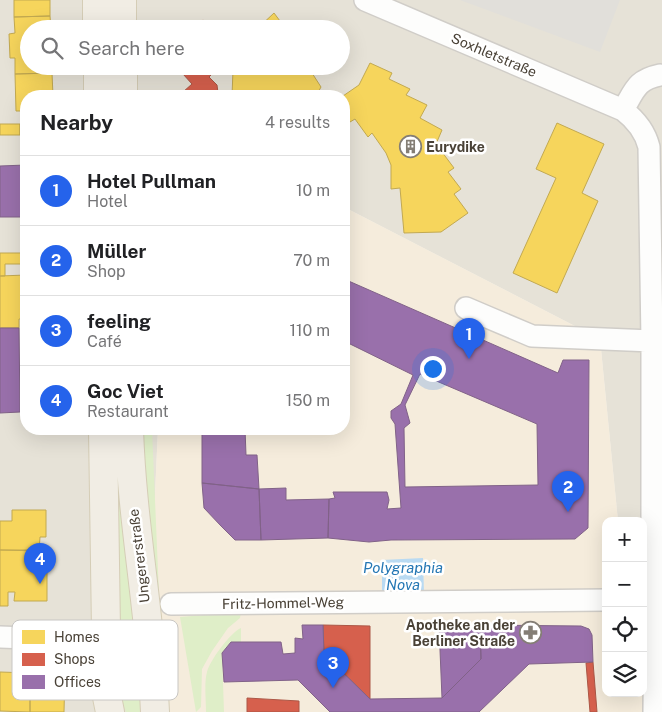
<!DOCTYPE html>
<meta charset="utf-8">
<style>
body{margin:0;font-family:"Public Sans",sans-serif;background:#f6f6f6;color:#202124}
.controls{position:absolute;right:15px;bottom:15px;display:grid;overflow:hidden;border-radius:10px;box-shadow:0 5px 20px #0002}
.controls button{width:45px;height:45px;display:grid;place-items:center;padding:0;border:0;border-bottom:1px solid #e0e0e0;background:#fff;color:#202124;font:25px sans-serif}
.you{position:absolute;left:432px;top:368px;width:18px;height:18px;margin:-12px;border:4px solid #fff;border-radius:50%;background:#1a73e8;box-shadow:0 0 0 8px #1a73e833}
.badge{display:grid;place-items:center;width:32px;height:32px;border-radius:50%;background:#2563eb;color:#fff;font-size:16px;font-weight:700}
.pin{position:absolute;translate:-50% -41px;filter:drop-shadow(0 1px 2px #0008)}
.pin::after{content:'';position:absolute;top:26px;width:18px;height:15px;background:inherit;clip-path:polygon(0 0,100% 0,50% 100%)}
.list{margin:0;padding:0;list-style:none}
h2{display:flex;justify-content:space-between;align-items:center;height:65px;margin:0;padding:0 20px;font-size:21px}
h2 small{font-size:16px;font-weight:400;color:#757577}
.list li{display:grid;grid-template-columns:32px 1fr auto;gap:15px;align-items:center;box-sizing:border-box;height:70px;padding:0 20px;border-top:1px solid #e0e0e0}
.list b{display:block;font-size:19px;white-space:nowrap}
.list p{margin:0;font-size:16px;white-space:nowrap;color:#757577}
.list em{font-size:16px;font-style:normal;color:#757577}
.icon{flex:none;width:28px;height:28px;fill:none;stroke:currentColor;stroke-width:2;stroke-linecap:round;stroke-linejoin:round}
.map{position:relative;flex:none;width:662px;height:712px;overflow:hidden}
.search{position:absolute;background:#fff;box-shadow:0 5px 20px #0002;left:20px;top:20px;width:330px;height:55px;display:flex;align-items:center;gap:12px;box-sizing:border-box;padding:0 18px;border-radius:28px;color:#757577;font-size:19px}
.panel{position:absolute;background:#fff;box-shadow:0 5px 20px #0002;left:20px;top:90px;width:330px;height:345px;border-radius:20px}
.map>svg:first-child{display:block}
.residential{fill:#e6e2d7;fill-rule:evenodd}
.commercial{fill:#f5ecdc}
.green{fill:#dfeec8}
.parking{fill:#e1dfda}
.water{fill:#b9daf2}
.homes{fill:#f6d55c;stroke:#c2a951}
.shops{fill:#d6604d;stroke:#ac5746}
.offices{fill:#9970ab;stroke:#816288;fill-rule:evenodd}
.lines{fill:none;stroke-linecap:round;stroke-linejoin:round}
.minor-casing{stroke:#d0cdc8;stroke-width:24}
.major-casing{stroke:#d5cdb6;stroke-width:30}
.minor{stroke:#fdfdfc;stroke-width:21}
.major{stroke:#f1ede4;stroke-width:28}
.labels{text-anchor:middle;stroke-width:5;stroke-linejoin:round;paint-order:stroke}
.street-label{font-size:14px;fill:#494136;stroke:#fff}
.poi-label{font-size:14px;font-weight:bold;fill:#494136;stroke:#fff;text-anchor:start}
.water-label{font-size:15px;font-style:italic;fill:#2577b4;stroke:#fff}
.key{fill:#fff;stroke:#c8c6c3;stroke-width:1}
.key-label{font-size:14px;fill:#494136}
</style>
<div class="map">
<svg width="662" height="712" viewBox="0 0 662 712">
<rect width="100%" height="100%" fill="#f2f0ea"/>
<!-- residential -->
<path class="residential" d="M 0,0 L 662,0 L 662,536 L 643,521 L 618,521 L 600,339 L 344,207 L 344,96 L 26,96 L 26,429 L 158,429 L 145,712 L 0,712 ZM 29,29 L 341,29 L 341,66 L 29,66 Z"/>
<!-- commercial -->
<path class="commercial" d="M 344,207 L 600,339 L 618,521 L 606,521 L 606,693 L 643,693 L 643,536 L 662,712 L 145,712 L 158,429 L 344,429 Z"/>
<!-- green -->
<path class="green" d="M 113,429 L 120,429 L 144,712 L 126,712 L 118,694 Z
M 137,429 L 152,429 L 159,594 L 150,594 Z
M 241,612 L 240,618 L 228,628 L 212,651 L 202,669 L 201,707 L 196,712 L 180,617 Z
M 241,628 L 241,642 L 231,642 L 222,653 L 224,712 L 206,712 C 206,700 204,683 207,672 C 210,660 231,632 241,628 Z"/>
<!-- parking -->
<path class="parking" d="M 460,0 L 620,0 L 600,52 Z"/>
<!-- water -->
<path class="water" d="M 423,558 L 424,594 L 382,595 L 382,560 Z"/>
<!-- homes -->
<path class="homes" d="M 14,0 L 50,0 L 50,16 L 14,17 Z
M 274,13 L 280,21 L 280,29 L 257,29 Z
M 50,16 L 51,29 L 29,29 L 29,66 L 52,66 L 52,73 L 15,74 L 15,58 L 10,58 L 9,34 L 15,33 L 14,17 Z
M 370,63 L 392,73 L 389,79 L 410,89 L 406,95 L 427,105 L 420,118 L 442,130 L 436,144 L 454,168 L 448,172 L 461,189 L 454,194 L 468,213 L 441,232 L 404,233 L 400,188 L 391,189 L 391,165 L 386,153 L 372,133 L 368,137 L 355,119 L 350,122 L 344,113 L 343,96 L 359,85 Z
M 229,66 L 294,66 L 312,73 L 321,87 L 316,96 L 232,96 L 233,70 Z
M 52,73 L 53,96 L 26,96 L 26,111 L 16,111 L 15,74 Z
M 557,123 L 604,144 L 582,193 L 598,201 L 557,293 L 513,273 L 556,178 L 536,169 Z
M 0,124 L 20,124 L 20,135 L 0,135 Z
M 20,124 L 26,124 L 26,135 L 20,135 Z
M 0,253 L 26,253 L 26,264 L 5,264 L 5,276 L 0,276 Z
M 26,275 L 26,319 L 19,319 L 19,328 L 0,328 L 0,276 Z
M 12,510 L 46,510 L 46,537 L 40,537 L 39,551 L 0,550 L 0,521 L 12,521 Z
M 0,550 L 33,550 L 33,565 L 40,565 L 40,569 L 47,569 L 47,601 L 14,601 L 15,592 L 8,592 L 8,606 L 0,606 Z
M 47,670 L 65,670 L 64,712 L 30,712 L 30,673 L 47,673 Z
M 0,672 L 30,673 L 30,712 L 0,711 Z"/>
<!-- shops -->
<path class="shops" d="M 203,20 L 213,29 L 193,29 Z
M 217,66 L 217,69 L 209,77 L 217,85 L 218,93 L 215,96 L 183,96 L 183,92 L 192,84 L 183,74 L 183,66 Z
M 323,625 L 370,626 L 370,699 L 324,654 Z
M 593,662 L 597,712 L 590,712 L 586,663 Z
M 247,698 L 299,701 L 299,712 L 247,712 Z"/>
<!-- offices -->
<path class="offices" d="M 26,165 L 26,217 L 0,217 L 0,166 Z
M 344,279 L 558,373 L 563,360 L 589,360 L 588,528 L 575,539 L 391,540 L 369,542 L 328,538 L 329,499 L 335,498 L 333,492 L 387,492 L 389,500 L 387,509 L 401,508 L 395,424 L 391,418 L 391,411 L 401,404 L 413,375 L 344,341 ZM 420,374 L 537,424 L 538,485 L 405,487 L 404,428 L 410,423 L 405,405 Z
M 0,328 L 19,328 L 20,412 L 0,413 Z
M 202,429 L 245,429 L 246,455 L 257,455 L 259,489 L 202,483 Z
M 202,483 L 259,489 L 261,540 L 235,540 L 221,526 L 204,508 Z
M 286,488 L 286,500 L 329,499 L 328,538 L 261,540 L 259,489 Z
M 302,625 L 323,625 L 324,654 L 370,699 L 442,698 L 481,659 L 480,625 L 581,626 L 589,629 L 592,635 L 593,662 L 529,664 L 479,712 L 330,712 L 298,680 L 224,682 L 222,653 L 231,642 L 281,642 L 283,654 L 295,653 L 295,638 L 303,639 Z
M 480,625 L 481,659 L 442,698 L 439,626 Z"/>
<g class="lines">
<defs>
<path id="minor" d="M 365,0 L 623,110 C 636,120 645,131 649,147 L 652,341 L 652,539 L 655,603 L 654,712
M 623,110 C 635,90 636,80 660,75
M 466,308 L 532,336 L 652,341
M 171,604 L 606,600
M 0,637 L 106,641"/>
<path id="major" d="M 97,0 L 97,29
M 122,0 L 122,29
M 98,66 L 98,96
M 123,66 L 123,96
M 103,429 L 107,697 L 110,712
M 129,429 C 132,524 151,617 155,712"/>
</defs>
<!-- minor casing -->
<use href="#minor" class="minor-casing"/>
<!-- major casing -->
<use href="#major" class="major-casing"/>
<!-- minor -->
<use href="#minor" class="minor"/>
<!-- major -->
<use href="#major" class="major"/>
</g>
<!-- icons -->
<defs>
<symbol id="building-ring" viewBox="-11 -11 22 22"><circle r="9.5" fill="#fff" stroke="#847e75" stroke-width="1.5"/><path d="M-4-6H4V6H1V3H-1V6H-4ZM-2.5-4.3h1.7v1.8h-1.7ZM.8-4.3h1.7v1.8H.8ZM-2.5-1h1.7V.8h-1.7ZM.8-1h1.7V.8H.8Z" fill="#847e75"/></symbol>
<symbol id="pharmacy-ring" viewBox="-11 -11 22 22"><circle r="9.5" fill="#fff" stroke="#847e75" stroke-width="1.5"/><path d="M-2-6h4v4h4v4h-4v4h-4v-4h-4v-4h4Z" fill="#847e75"/></symbol>
</defs>
<g fill-rule="evenodd">
<use href="#building-ring" x="398" y="134" width="25" height="25"/>
<use href="#pharmacy-ring" x="518" y="620" width="25" height="25"/>
</g>
<g class="labels">
<!-- street labels -->
<g class="street-label">
<text transform="translate(494 55) rotate(23)" y="5">Soxhletstraße</text>
<text transform="translate(139 556) rotate(-97)" y="5">Ungererstraße</text>
<text transform="translate(283 603) rotate(-1)" y="5">Fritz-Hommel-Weg</text>
</g>
<!-- poi labels -->
<g class="poi-label">
<text x="426" y="152">Eurydike</text>
<text x="515" y="630" text-anchor="end">Apotheke an der<tspan x="515" dy="16">Berliner Straße</tspan></text>
</g>
<!-- water labels -->
<g class="water-label">
<text x="403" y="573">Polygraphia<tspan x="403" dy="17">Nova</tspan></text>
</g>
</g>
<!-- legend -->
<rect x="12" y="620" width="166" height="80" rx="8" class="key"/>
<rect x="22" y="630" width="23" height="14" fill="#f6d55c"/>
<rect x="22" y="653" width="23" height="13" fill="#d6604d"/>
<rect x="22" y="675" width="23" height="14" fill="#9970ab"/>
<g class="key-label">
<text x="54" y="642">Homes</text>
<text x="54" y="664">Shops</text>
<text x="54" y="687">Offices</text>
</g>
</svg>
<div class="controls">
<button>+</button>
<button>−</button>
<button><svg class="icon" aria-label="locate" viewBox="0 0 24 24"><circle cx="12" cy="12" r="6"/><path d="M12 2v4M12 18v4M2 12h4M18 12h4"/></svg></button>
<button><svg class="icon" aria-label="layers" viewBox="0 0 24 24"><path d="M12 4l9 5-9 5-9-5zM3 14l9 5 9-5"/></svg></button>
</div>
<div class="you"></div>
<div class="pin badge" style="left:469px;top:359px">1</div>
<div class="pin badge" style="left:568px;top:512px">2</div>
<div class="pin badge" style="left:333px;top:688px">3</div>
<div class="pin badge" style="left:40px;top:584px">4</div>
<div class="search"><svg class="icon" aria-label="search" viewBox="0 0 24 24"><circle cx="10" cy="10" r="6"/><path d="M15 15l6 6"/></svg>Search here</div>
<section class="panel">
<h2>Nearby<small>4 results</small></h2>
<ul class="list">
<li><span class="badge">1</span><div><b>Hotel Pullman</b><p>Hotel</p></div><em>10 m</em></li>
<li><span class="badge">2</span><div><b>Müller</b><p>Shop</p></div><em>70 m</em></li>
<li><span class="badge">3</span><div><b>feeling</b><p>Café</p></div><em>110 m</em></li>
<li><span class="badge">4</span><div><b>Goc Viet</b><p>Restaurant</p></div><em>150 m</em></li>
</ul>
</section>
</div>
